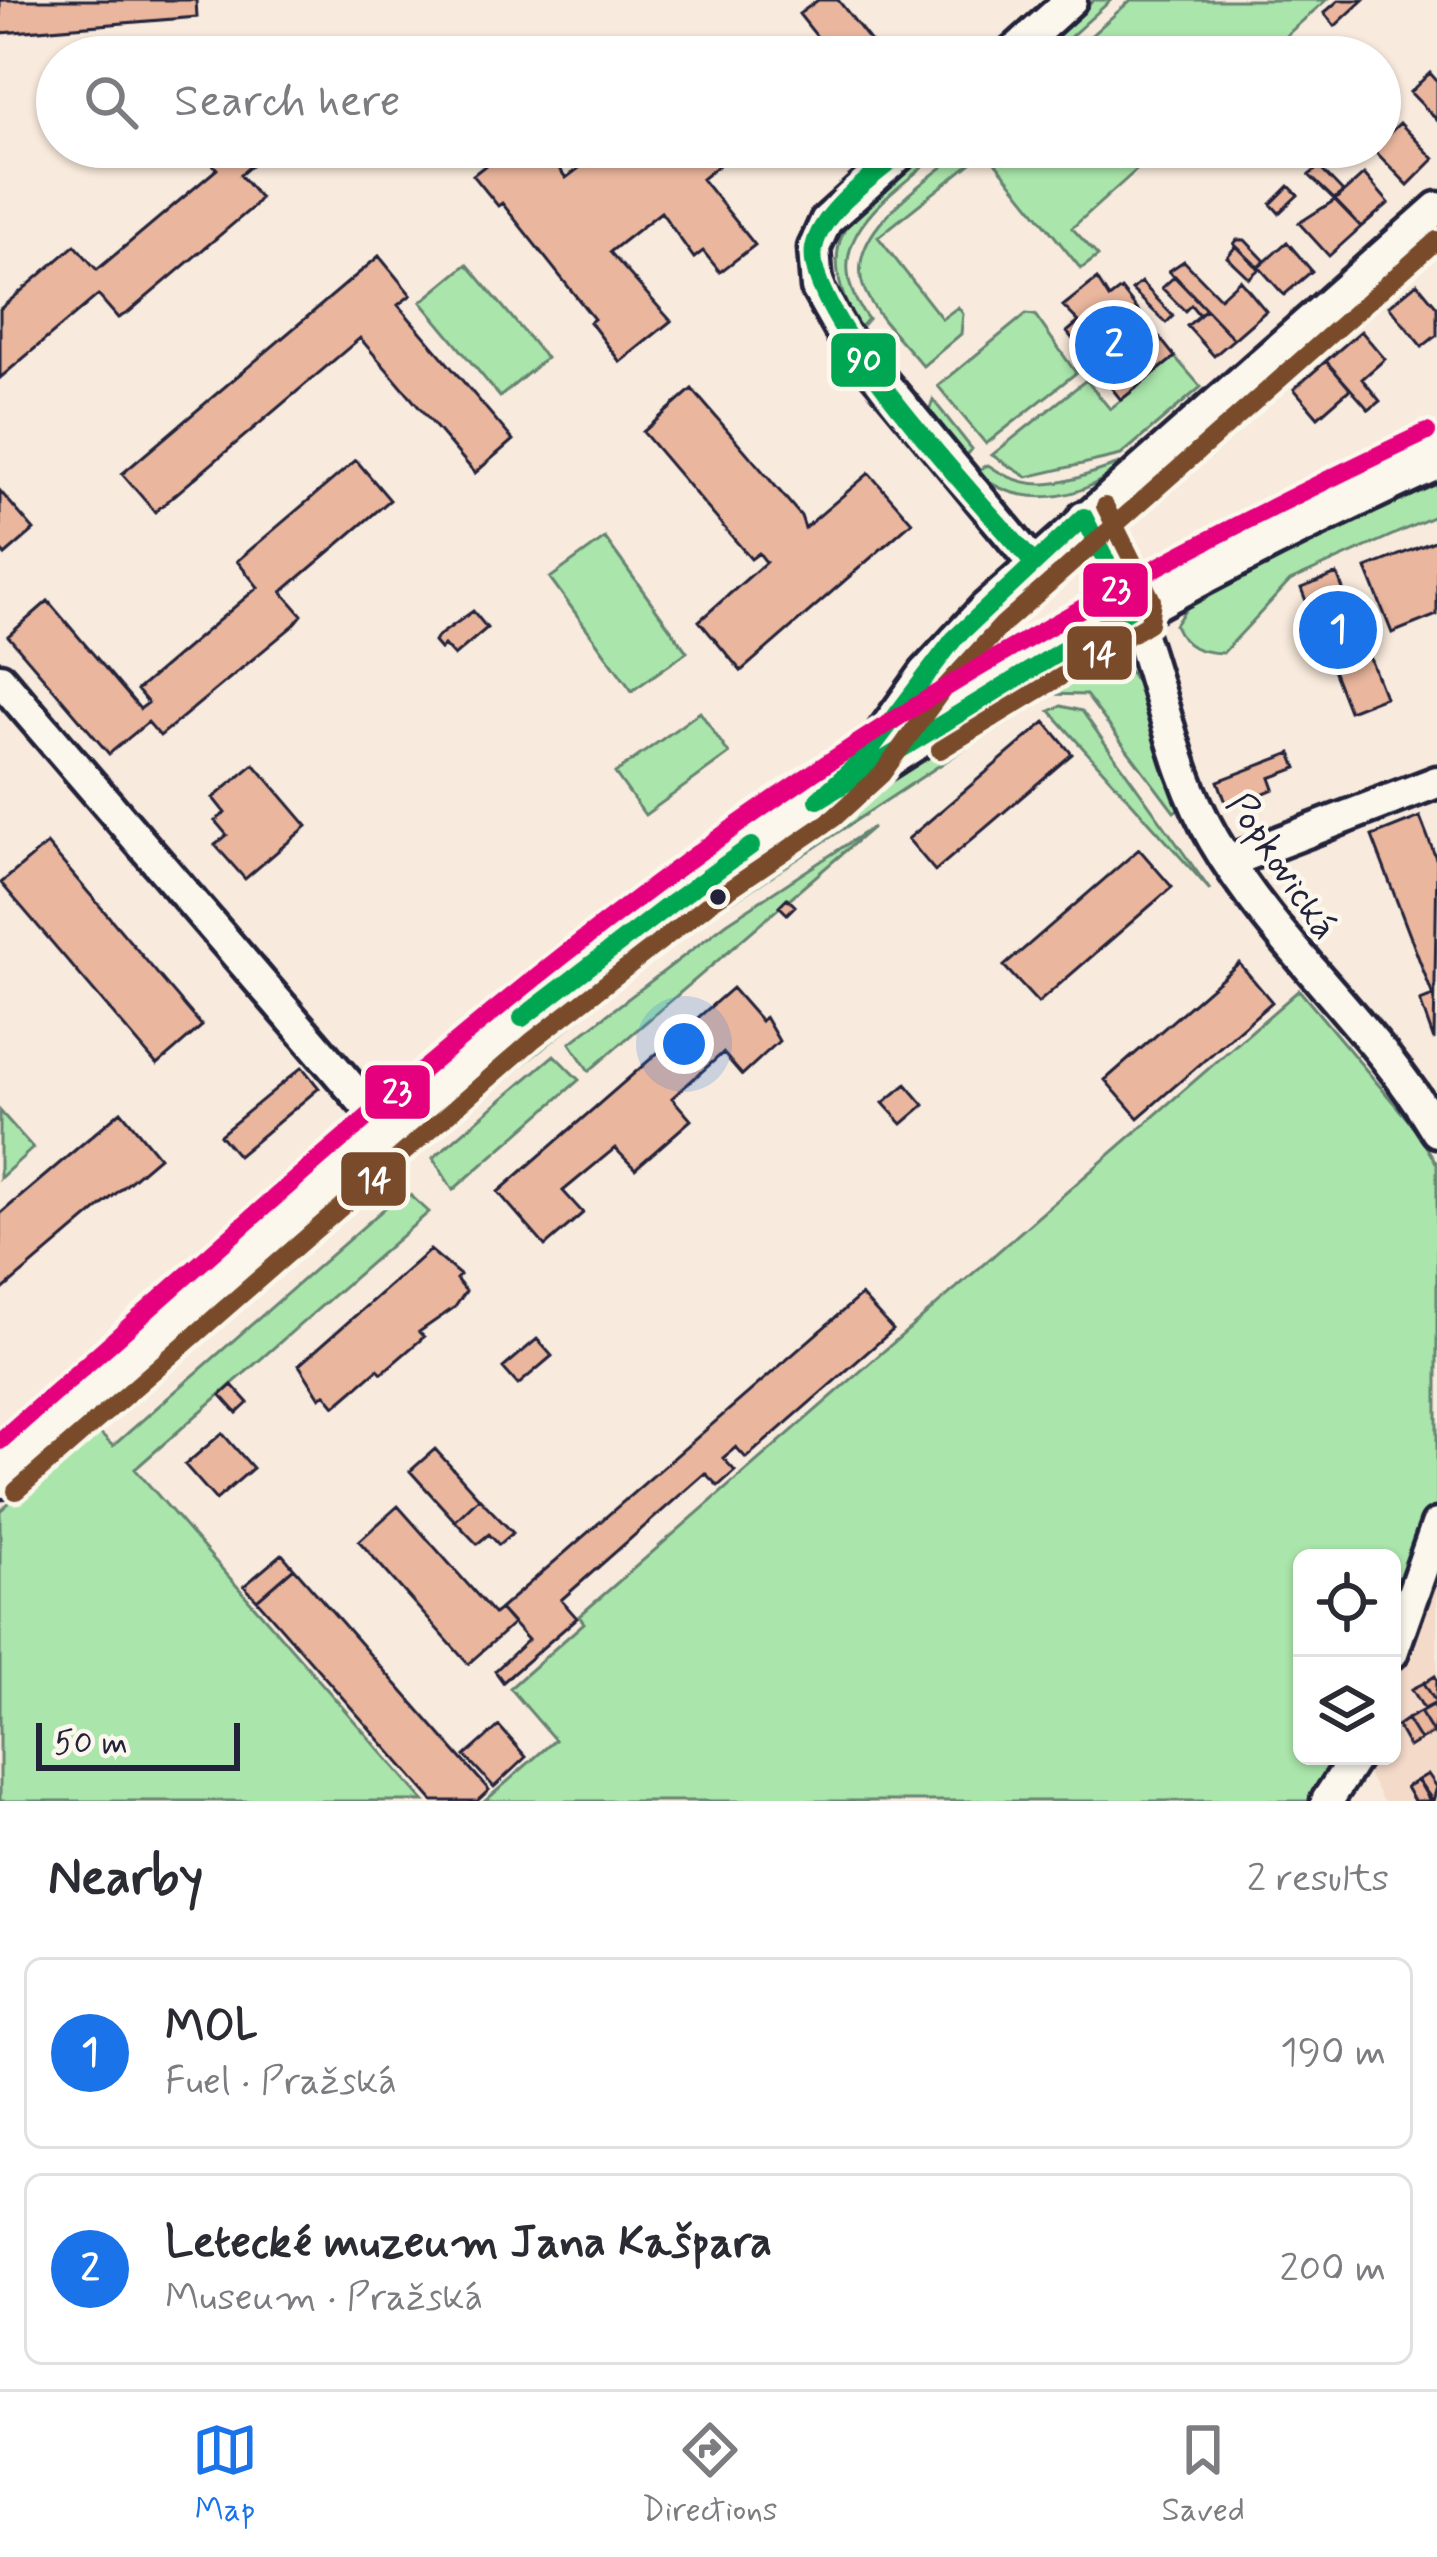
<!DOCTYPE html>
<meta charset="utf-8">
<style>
body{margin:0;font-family:Mynerve,sans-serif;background:#f2f2f3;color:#2b2b33}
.controls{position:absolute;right:36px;bottom:36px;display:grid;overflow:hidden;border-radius:18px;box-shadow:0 3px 9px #0004}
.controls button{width:108px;height:108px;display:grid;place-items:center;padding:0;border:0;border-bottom:3px solid #e1e1e2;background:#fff;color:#2b2b33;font:60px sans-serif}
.scale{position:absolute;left:36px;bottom:30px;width:204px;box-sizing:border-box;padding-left:12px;border:6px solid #22223b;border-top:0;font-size:33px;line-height:42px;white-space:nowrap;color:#22223b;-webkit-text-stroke:9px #fbf7ec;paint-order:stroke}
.you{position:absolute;left:684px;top:1044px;width:42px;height:42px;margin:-30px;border:9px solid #fff;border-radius:50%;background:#1a73e8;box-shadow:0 0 0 18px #1a73e833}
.badge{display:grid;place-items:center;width:78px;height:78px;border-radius:50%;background:#1a73e8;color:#fff;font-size:39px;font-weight:700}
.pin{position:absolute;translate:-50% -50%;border:6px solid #fff;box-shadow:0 3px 12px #0006}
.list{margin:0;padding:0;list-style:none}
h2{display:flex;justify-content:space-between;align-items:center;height:156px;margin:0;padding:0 48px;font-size:51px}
h2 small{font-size:39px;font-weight:400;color:#7c7c81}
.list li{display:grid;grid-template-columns:78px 1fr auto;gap:36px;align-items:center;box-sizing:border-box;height:192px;margin:0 24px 24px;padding:0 24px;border:3px solid #e1e1e2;border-radius:18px}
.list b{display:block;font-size:45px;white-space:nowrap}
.list p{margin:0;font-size:39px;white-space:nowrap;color:#7c7c81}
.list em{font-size:39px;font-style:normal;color:#7c7c81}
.icon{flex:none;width:66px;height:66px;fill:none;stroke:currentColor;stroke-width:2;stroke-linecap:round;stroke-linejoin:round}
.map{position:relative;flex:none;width:1437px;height:1801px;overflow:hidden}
.search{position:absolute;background:#fff;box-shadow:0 3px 9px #0004;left:36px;right:36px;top:36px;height:132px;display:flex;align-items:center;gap:30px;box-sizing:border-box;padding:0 42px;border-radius:66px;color:#7c7c81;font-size:45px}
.sheet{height:588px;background:#fff}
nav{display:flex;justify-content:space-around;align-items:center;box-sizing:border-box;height:168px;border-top:3px solid #e1e1e2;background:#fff;font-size:33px;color:#7c7c81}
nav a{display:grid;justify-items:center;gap:6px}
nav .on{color:#1a73e8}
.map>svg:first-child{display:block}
.built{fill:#f4dac9}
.green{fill:#aae5ab;stroke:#668473;stroke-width:3}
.building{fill:#eab69d;stroke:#22223b;stroke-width:3}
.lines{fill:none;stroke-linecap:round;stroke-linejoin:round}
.street-casing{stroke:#22223b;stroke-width:39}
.primary-casing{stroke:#22223b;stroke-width:57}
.street{stroke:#fbf7ec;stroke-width:30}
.primary{stroke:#fbf7ec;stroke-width:48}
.bus-1-casing{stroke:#fbf7ec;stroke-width:27}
.bus-2-casing{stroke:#fbf7ec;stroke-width:27}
.bus-3-casing{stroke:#fbf7ec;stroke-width:27}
.bus-1{stroke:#00a651;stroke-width:18}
.bus-2{stroke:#7a4b2a;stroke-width:18}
.bus-3{stroke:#e5007d;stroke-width:18}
.bus-dot{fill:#22223b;stroke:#fbf7ec;stroke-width:4.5}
.labels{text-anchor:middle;stroke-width:9;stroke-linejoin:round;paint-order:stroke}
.street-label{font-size:39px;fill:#22223b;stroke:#fbf7ec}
.line-badge{stroke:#fbf7ec;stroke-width:4.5}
.badge-label{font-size:33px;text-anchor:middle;font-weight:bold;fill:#fff}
</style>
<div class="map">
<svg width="1437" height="1801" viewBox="0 0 1437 1801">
<rect width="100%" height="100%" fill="#f8eadc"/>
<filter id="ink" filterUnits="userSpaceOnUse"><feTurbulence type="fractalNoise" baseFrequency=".00833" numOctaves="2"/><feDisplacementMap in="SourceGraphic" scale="24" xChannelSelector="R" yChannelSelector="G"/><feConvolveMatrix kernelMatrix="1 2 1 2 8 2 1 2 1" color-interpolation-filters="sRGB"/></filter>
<g filter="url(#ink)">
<!-- built -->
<path class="built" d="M 1437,1549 L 1437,1801 L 1383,1801 L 1362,1763 L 1364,1756 L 1392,1756 L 1392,1677 Z"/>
<!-- green -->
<path class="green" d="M 1094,0 L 1111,0 L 1048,57 L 1030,57 Z
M 1131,0 L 1326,0 L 1262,57 L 1067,57 Z
M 929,147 L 947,147 C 894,194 808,240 868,319 L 858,330 C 807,228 857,212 929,147 Z
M 967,147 L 1162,147 L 1072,228 L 1098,256 L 1081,269 L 986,151 L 878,237 L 942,319 L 958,307 L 963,314 L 961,334 L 923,366 C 904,343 877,318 865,291 C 839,233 930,180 967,147 Z
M 467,264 L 546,358 L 500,397 L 421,302 Z
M 1026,314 L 1035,315 L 1076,373 L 986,444 L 938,386 Z
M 1175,357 L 1201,387 L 1121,455 L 1027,477 L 992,455 L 1086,380 L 1110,409 Z
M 933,400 L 972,449 L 964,459 L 928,414 Z
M 1123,463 C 1082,502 1021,510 975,472 L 988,465 C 1038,500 1070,479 1123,463 Z
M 1437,480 L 1437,515 L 1290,581 L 1223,653 C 1199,652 1185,648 1175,625 L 1188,606 Z
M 605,538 L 687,652 L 632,691 L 550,578 Z
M 1104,658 L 1128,669 L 1139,686 L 1186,804 L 1174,812 L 1086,695 L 1049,694 L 990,731 L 978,721 L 1080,661 Z
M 1061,706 L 1082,711 L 1210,890 L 1050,711 Z
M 700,712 L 729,754 L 645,815 L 615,773 Z
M 961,731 L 966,748 L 732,902 L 727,895 L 761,863 Z
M 873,827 L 589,1071 L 570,1043 L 727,923 Z
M 620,976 L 625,982 L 504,1080 L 486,1077 Z
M 1299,990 L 1414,1127 L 1437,1164 L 1437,1506 L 1392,1639 L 1392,1558 L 1302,1558 L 1302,1756 L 1351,1756 L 1313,1801 L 485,1801 L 555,1740 L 510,1688 L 584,1623 L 579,1616 Z
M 554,1055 L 579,1080 L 453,1190 L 433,1158 Z
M 473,1089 L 475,1102 L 430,1143 L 432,1126 Z
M 0,1111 L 33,1148 L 0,1178 Z
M 410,1195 L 429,1212 L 135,1469 L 424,1801 L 0,1801 L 0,1511 L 93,1427 L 113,1446 L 395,1199 Z"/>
<!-- building -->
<path class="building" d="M 0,0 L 196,0 L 197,17 L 0,33 Z
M 818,0 L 838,0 L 880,53 L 833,57 L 799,14 Z
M 1339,0 L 1363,0 L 1335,26 L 1324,13 Z
M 315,43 L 327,57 L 298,57 Z
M 1430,73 L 1437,81 L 1437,120 L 1410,92 Z
M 1400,123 L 1434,159 L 1408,185 L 1373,149 Z
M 198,147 L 273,147 L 240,175 L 260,198 L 252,208 L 129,312 L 118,318 L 98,295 L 0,378 L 0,309 L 75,245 L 97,270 L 217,169 Z
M 509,147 L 543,147 L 566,178 L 607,147 L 703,147 L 718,166 L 702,179 L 755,245 L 720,272 L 703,251 L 694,258 L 661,212 L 610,252 L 671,321 L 620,362 L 590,322 L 594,319 L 502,203 L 498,206 L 473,175 Z
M 1319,167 L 1343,192 L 1334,199 L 1309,175 Z
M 1364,174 L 1389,203 L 1361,227 L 1335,200 Z
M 1289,186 L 1298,195 L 1279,213 L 1271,204 Z
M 1335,200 L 1361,227 L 1329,256 L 1299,223 Z
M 1237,240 L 1245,240 L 1265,261 L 1258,267 L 1234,244 Z
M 1287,242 L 1312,271 L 1284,295 L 1259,267 Z
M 1236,246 L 1259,269 L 1249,278 L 1227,257 Z
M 379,256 L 411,295 L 398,305 L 513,440 L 475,473 L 360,338 L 155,512 L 122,474 Z
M 1184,261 L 1220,298 L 1240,280 L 1266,311 L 1234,339 L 1169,271 Z
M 1175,276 L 1206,309 L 1199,315 L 1191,305 L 1185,311 L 1162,288 Z
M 1097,279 L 1109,298 L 1121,289 L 1175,357 L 1121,400 L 1067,332 L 1079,322 L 1063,306 Z
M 1141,282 L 1173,316 L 1166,323 L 1132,290 Z
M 1417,283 L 1437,307 L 1437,335 L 1422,347 L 1389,306 Z
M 1206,310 L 1234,339 L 1214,356 L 1187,326 Z
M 1361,331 L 1385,359 L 1362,379 L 1380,401 L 1369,410 L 1326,361 Z
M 1326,361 L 1350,389 L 1318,417 L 1294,389 Z
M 692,389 L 801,516 L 805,528 L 869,473 L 912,522 L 741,671 L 699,621 L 766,562 L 759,553 L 751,559 L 643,432 Z
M 356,460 L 390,500 L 282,592 L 302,615 L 294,625 L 160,736 L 148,722 L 109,754 L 8,636 L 48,601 L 140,709 L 148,703 L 137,690 L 258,587 L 237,561 Z
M 0,491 L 34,530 L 5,555 L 0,549 Z
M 1437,540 L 1437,615 L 1392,633 L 1366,568 Z
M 1337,574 L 1385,697 L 1349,711 L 1301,588 Z
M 473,611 L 487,628 L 454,656 L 444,645 L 440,649 L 434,642 L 437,637 Z
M 1045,722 L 1072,754 L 935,871 L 908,839 Z
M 1291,753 L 1297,768 L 1270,778 L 1274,789 L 1228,808 L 1218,781 Z
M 254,764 L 307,826 L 245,879 L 215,845 L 227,835 L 215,821 L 225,813 L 213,798 Z
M 1420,817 L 1437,861 L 1434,1040 L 1420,1001 L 1433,996 L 1372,836 Z
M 47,844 L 202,1026 L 157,1065 L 1,883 Z
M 1139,849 L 1172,887 L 1038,1003 L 1004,966 Z
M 787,898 L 795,906 L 787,914 L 779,906 Z
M 1239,963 L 1272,1002 L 1138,1118 L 1105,1080 Z
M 732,988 L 761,1021 L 765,1017 L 779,1041 L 742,1075 L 723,1053 L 672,1098 L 691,1120 L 635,1169 L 615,1148 L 563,1191 L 583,1213 L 545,1246 L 498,1192 Z
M 302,1067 L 319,1088 L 238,1156 L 220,1135 Z
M 906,1084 L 924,1105 L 902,1124 L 883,1103 Z
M 121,1111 L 159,1157 L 0,1292 L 0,1214 Z
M 430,1250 L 460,1275 L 456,1279 L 466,1291 L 455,1307 L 419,1332 L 424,1337 L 382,1373 L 378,1369 L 335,1406 L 325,1394 L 320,1398 L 299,1365 Z
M 861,1295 L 893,1330 L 746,1458 L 736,1447 L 723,1458 L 735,1471 L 718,1486 L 705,1473 L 561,1600 L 577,1618 L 503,1682 L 495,1671 L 528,1640 L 500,1609 Z
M 537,1339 L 552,1356 L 518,1385 L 503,1368 Z
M 232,1385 L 248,1403 L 237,1413 L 221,1395 Z
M 222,1433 L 253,1468 L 216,1500 L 185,1465 Z
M 435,1449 L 479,1498 L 455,1521 L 410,1471 Z
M 479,1498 L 513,1533 L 499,1545 L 489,1534 L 477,1544 L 455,1521 Z
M 398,1506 L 494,1614 L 500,1609 L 513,1624 L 468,1664 L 359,1541 Z
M 282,1554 L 294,1568 L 257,1600 L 244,1586 Z
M 294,1568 L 489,1790 L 477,1801 L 433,1801 L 257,1600 Z
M 1435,1676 L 1437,1680 L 1436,1703 L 1424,1683 Z
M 1424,1683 L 1436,1703 L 1424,1709 L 1412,1689 Z
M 1432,1705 L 1437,1713 L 1433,1733 L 1420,1712 Z
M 1420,1712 L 1433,1733 L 1420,1740 L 1407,1719 Z
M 1407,1719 L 1420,1740 L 1409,1747 L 1397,1726 Z
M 499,1726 L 526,1757 L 494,1787 L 465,1756 Z
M 1428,1774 L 1437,1787 L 1433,1801 L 1418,1780 Z
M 1418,1780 L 1430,1801 L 1414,1801 L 1406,1787 Z"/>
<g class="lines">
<defs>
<path id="street" d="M 1008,57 L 1071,0
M 908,147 L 826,221 L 814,248 L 817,288 L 843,334 L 1033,563
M 1084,517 C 1106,554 1126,593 1140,633 C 1165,704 1175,773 1214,840 C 1276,946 1374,1026 1437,1131
M 0,679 L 390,1133
M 867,754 L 925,673 L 985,608 L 1437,208
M 1228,862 L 1437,782
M 1392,1653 L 1437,1525
M 1327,1801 L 1356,1756"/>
<path id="primary" d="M 0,1473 C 230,1272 454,1062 700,881 C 927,713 1180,572 1437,454"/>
</defs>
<!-- street casing -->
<use href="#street" class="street-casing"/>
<!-- primary casing -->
<use href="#primary" class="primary-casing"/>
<!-- street -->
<use href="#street" class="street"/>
<!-- primary -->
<use href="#primary" class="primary"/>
<defs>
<path id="bus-1" d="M 908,147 C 879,173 822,208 814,248 C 802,315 985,506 1033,563
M 1084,517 L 1130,609 L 818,800 L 864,758 L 954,639 Z
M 669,905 L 751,846
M 669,905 L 751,846
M 522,1018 L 669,905
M 522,1018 L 669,905"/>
<path id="bus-2" d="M 940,750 L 1149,623 L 1152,600 L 1105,506
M 16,1491 L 533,1040 L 715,899 L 834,818 L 882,774 L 944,688 L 1002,625 L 1437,240"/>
<path id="bus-3" d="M 0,1441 C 251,1220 497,990 773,800 C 979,657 1200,539 1427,432"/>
</defs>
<!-- bus-1 casing -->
<use href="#bus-1" class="bus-1-casing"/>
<!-- bus-2 casing -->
<use href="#bus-2" class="bus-2-casing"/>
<!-- bus-3 casing -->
<use href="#bus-3" class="bus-3-casing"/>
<!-- bus-1 -->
<use href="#bus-1" class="bus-1"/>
<!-- bus-2 -->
<use href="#bus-2" class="bus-2"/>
<!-- bus-3 -->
<use href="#bus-3" class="bus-3"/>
</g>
</g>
<!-- markers -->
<circle class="bus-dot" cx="718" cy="897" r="10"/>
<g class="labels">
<!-- street labels -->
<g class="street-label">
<text transform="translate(1284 865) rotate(56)" y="14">Popkovická</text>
</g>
</g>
<g class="line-badge">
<rect x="829" y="331" width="69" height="58" rx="12" fill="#00a651"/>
<rect x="1081" y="561" width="69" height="58" rx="12" fill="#e5007d"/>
<rect x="1065" y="624" width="69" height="58" rx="12" fill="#7a4b2a"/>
<rect x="363" y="1063" width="69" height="58" rx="12" fill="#e5007d"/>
<rect x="339" y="1150" width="69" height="58" rx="12" fill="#7a4b2a"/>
</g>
<g class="badge-label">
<text x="864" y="371">90</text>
<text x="1116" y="601">23</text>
<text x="1099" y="665">14</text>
<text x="397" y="1103">23</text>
<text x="374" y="1191">14</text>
</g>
</svg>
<div class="controls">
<button><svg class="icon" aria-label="locate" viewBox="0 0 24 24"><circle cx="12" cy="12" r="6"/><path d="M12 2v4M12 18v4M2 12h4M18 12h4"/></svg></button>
<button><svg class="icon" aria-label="layers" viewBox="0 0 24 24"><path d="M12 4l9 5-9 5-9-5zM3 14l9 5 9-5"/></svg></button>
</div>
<div class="scale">50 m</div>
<div class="you"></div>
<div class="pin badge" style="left:1338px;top:630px">1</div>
<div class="pin badge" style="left:1114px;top:345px">2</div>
<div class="search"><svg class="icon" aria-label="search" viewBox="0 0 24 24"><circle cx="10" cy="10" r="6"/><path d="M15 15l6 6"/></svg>Search here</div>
</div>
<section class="sheet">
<h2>Nearby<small>2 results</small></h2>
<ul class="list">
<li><span class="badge">1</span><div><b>MOL</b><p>Fuel · Pražská</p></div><em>190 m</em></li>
<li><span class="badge">2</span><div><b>Letecké muzeum Jana Kašpara</b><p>Museum · Pražská</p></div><em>200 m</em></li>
</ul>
</section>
<nav>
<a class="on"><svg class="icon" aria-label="map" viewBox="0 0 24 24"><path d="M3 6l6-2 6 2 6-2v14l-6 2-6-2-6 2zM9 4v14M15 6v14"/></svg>Map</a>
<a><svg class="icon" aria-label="directions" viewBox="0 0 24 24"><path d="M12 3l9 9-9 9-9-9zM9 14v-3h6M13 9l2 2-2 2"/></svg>Directions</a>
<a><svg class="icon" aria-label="saved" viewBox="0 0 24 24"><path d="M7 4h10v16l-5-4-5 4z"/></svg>Saved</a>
</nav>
